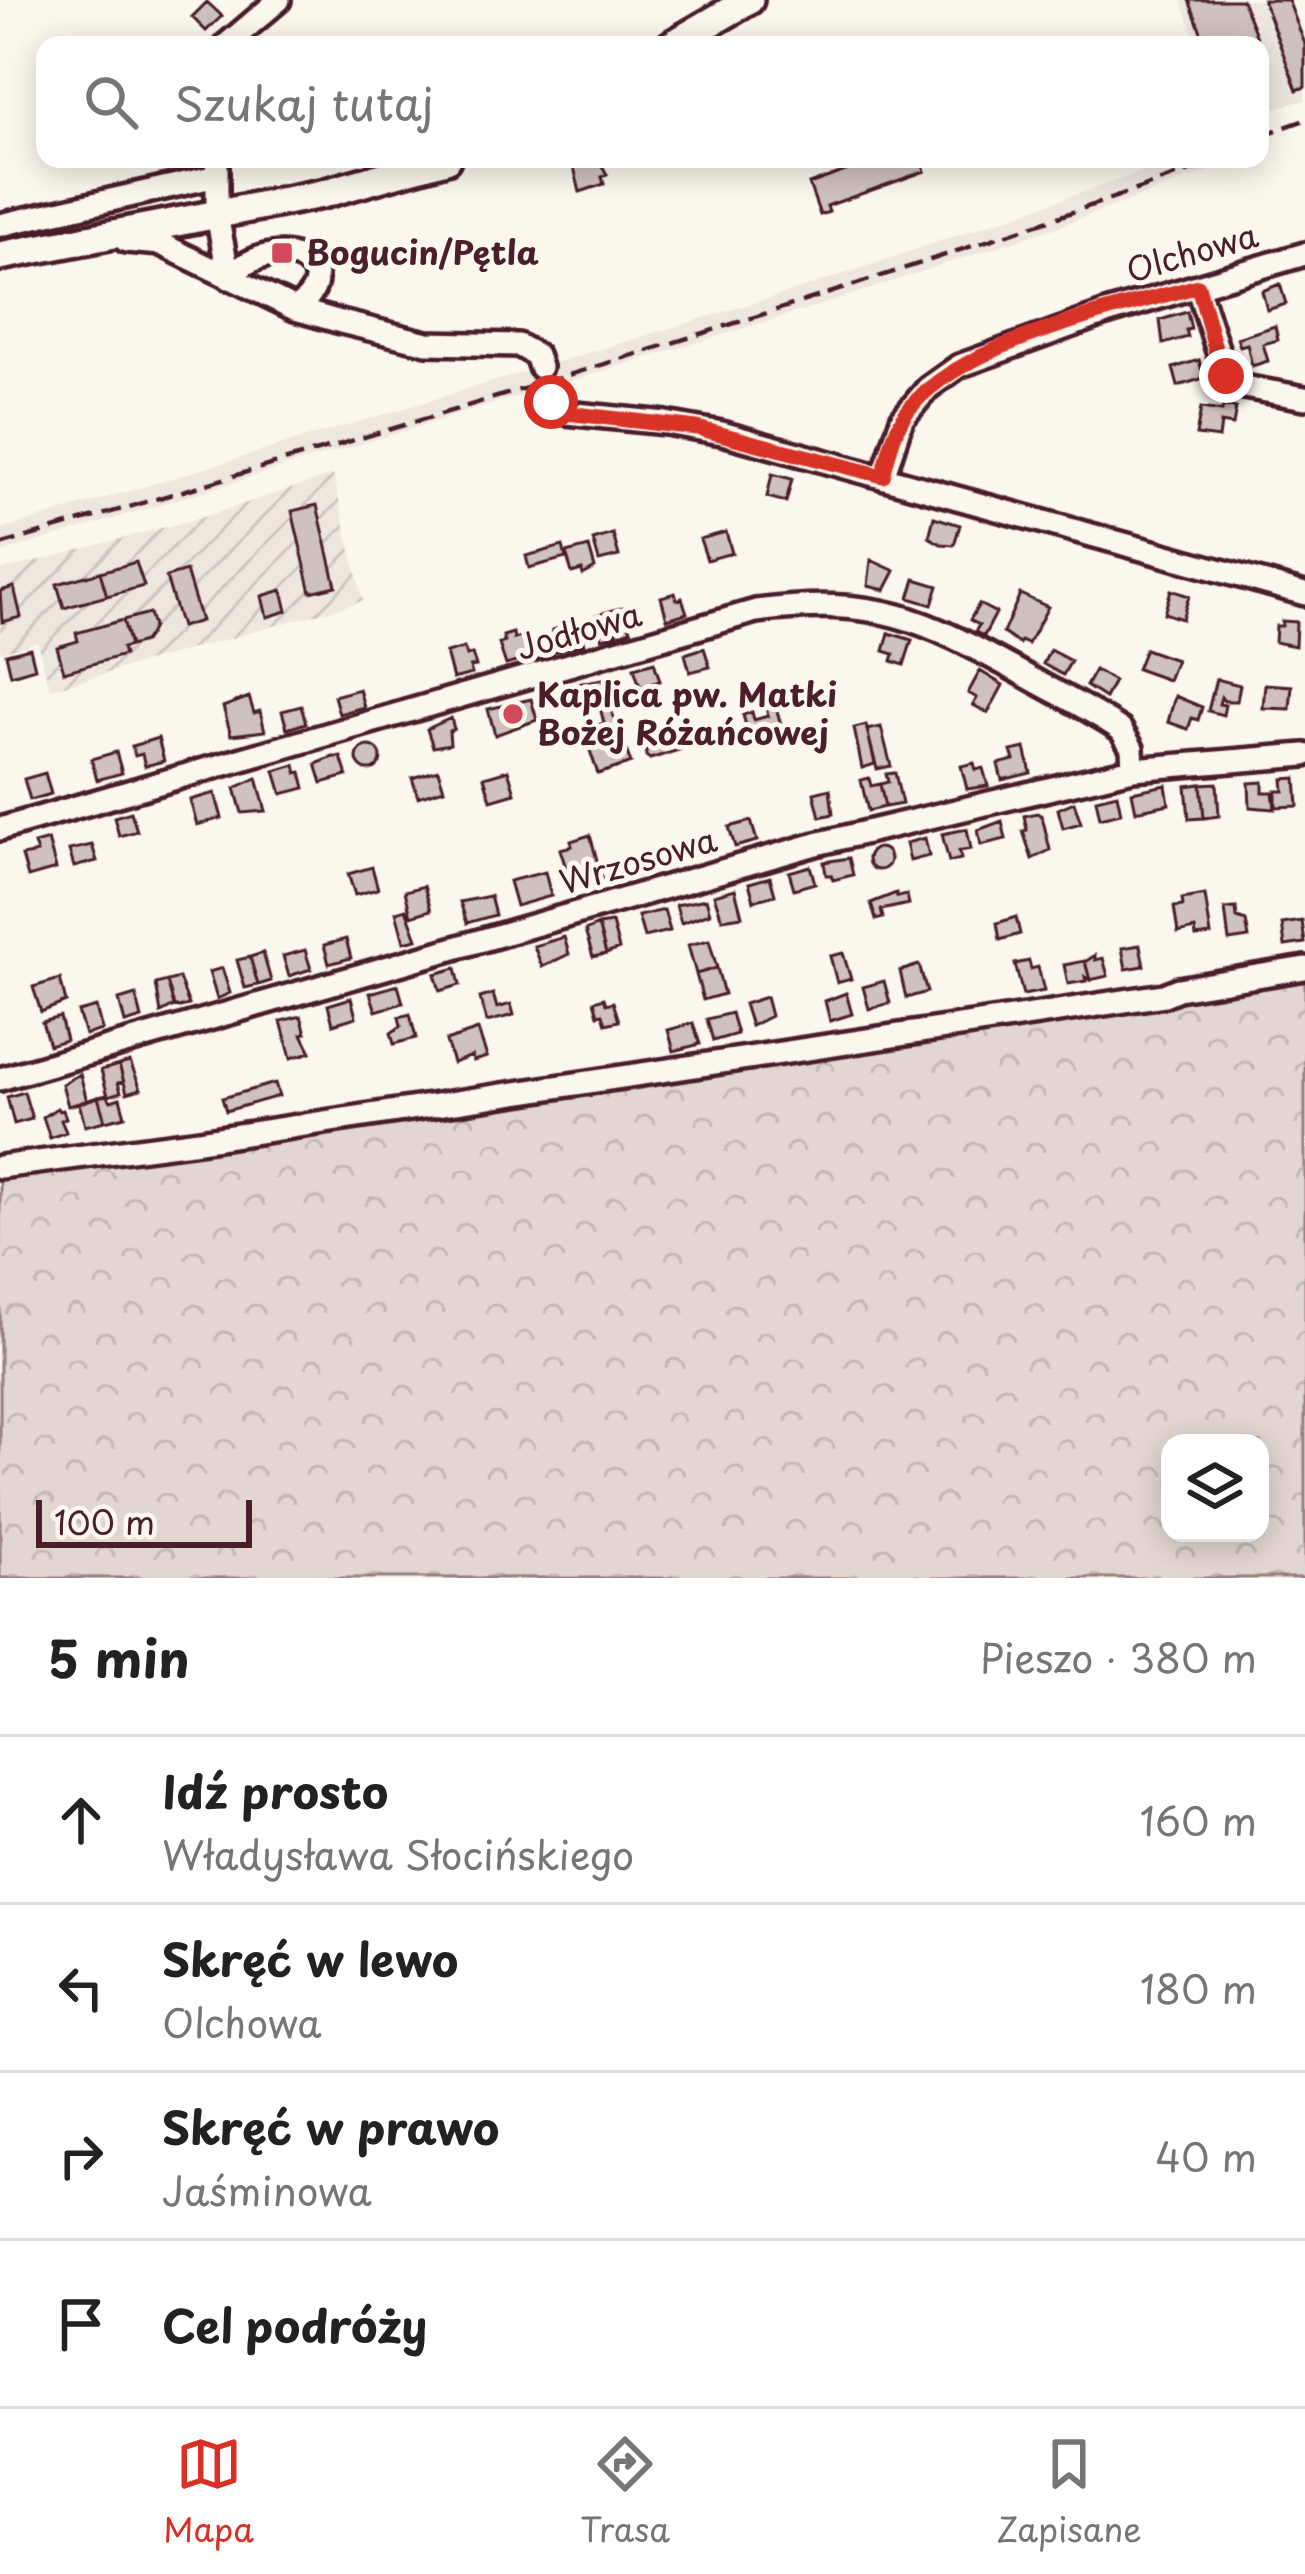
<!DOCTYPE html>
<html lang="pl">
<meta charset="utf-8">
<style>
body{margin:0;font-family:"Playpen Sans",sans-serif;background:#f6f6f6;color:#222}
.controls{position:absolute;right:36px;bottom:36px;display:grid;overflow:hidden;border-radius:24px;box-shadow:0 6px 30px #0003}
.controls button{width:108px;height:108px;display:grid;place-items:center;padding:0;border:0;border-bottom:3px solid #e0e0e0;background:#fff;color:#222;font:60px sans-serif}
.scale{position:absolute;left:36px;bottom:30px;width:216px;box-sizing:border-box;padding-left:12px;border:6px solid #4a1f2b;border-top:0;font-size:33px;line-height:42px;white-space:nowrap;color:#4a1f2b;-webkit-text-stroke:9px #fbf7ec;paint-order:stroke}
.stop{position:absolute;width:36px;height:36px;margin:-27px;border:9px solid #d93025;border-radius:50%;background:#fff}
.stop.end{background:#d93025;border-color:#fff;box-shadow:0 3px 12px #0008}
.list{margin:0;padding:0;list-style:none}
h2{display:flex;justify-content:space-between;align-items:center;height:156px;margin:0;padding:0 48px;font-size:51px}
h2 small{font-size:39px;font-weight:400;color:#767676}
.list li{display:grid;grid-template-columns:78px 1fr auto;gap:36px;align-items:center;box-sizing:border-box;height:168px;padding:0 48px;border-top:3px solid #e0e0e0}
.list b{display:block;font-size:45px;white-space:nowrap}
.list p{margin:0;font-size:39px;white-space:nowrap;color:#767676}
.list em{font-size:39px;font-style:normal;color:#767676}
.icon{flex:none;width:66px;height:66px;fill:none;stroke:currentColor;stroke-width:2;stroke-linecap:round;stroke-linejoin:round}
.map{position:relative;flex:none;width:1305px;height:1578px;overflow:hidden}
.search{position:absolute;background:#fff;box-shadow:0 6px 30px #0003;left:36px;right:36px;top:36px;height:132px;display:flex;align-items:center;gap:30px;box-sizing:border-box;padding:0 42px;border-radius:24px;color:#767676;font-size:45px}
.sheet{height:828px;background:#fff}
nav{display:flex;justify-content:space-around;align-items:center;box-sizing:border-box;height:168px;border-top:3px solid #e0e0e0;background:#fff;font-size:33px;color:#767676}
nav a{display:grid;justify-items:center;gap:6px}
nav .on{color:#d93025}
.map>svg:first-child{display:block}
.built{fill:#eee7de}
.industrial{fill:url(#industrial-furrows)}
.forest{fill:url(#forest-crowns);stroke:#967b7e;stroke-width:3;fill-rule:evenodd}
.building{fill:#cfc2bc;stroke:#4a1f2b;stroke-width:3}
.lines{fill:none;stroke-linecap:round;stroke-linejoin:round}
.minor-casing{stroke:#4a1f2b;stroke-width:30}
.major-casing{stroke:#4a1f2b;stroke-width:36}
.minor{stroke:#fbf7ec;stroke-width:21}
.major{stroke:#fbf7ec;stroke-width:27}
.rail{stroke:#4a1f2b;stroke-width:4.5;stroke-dasharray:18 9;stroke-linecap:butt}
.route{stroke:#d93025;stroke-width:15}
.poi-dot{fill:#d1495b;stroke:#fbf7ec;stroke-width:4.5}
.labels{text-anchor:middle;stroke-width:10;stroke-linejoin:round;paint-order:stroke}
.poi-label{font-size:33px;font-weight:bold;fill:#4a1f2b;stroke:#fbf7ec;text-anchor:start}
.street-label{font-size:33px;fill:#4a1f2b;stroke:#fbf7ec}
</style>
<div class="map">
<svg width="1305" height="1578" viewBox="0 0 1305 1578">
<defs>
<pattern id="industrial-furrows" width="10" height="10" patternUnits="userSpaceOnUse" patternTransform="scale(3)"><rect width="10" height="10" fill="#eee7de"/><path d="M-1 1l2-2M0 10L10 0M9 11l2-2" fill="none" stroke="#cec6bf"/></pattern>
<pattern id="forest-crowns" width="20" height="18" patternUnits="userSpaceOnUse" patternTransform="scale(3)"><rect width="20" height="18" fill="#e2d7d0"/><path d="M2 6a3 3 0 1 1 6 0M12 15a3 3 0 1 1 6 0" fill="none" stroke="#c3b8b3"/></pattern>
</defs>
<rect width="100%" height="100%" fill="#fbf7ec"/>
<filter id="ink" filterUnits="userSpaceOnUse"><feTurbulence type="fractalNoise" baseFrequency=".00833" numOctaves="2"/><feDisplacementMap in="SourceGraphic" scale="24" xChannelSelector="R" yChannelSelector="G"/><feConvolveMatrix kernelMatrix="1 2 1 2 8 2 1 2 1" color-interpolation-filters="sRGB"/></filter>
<g filter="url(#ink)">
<!-- built -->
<path class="built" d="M 1181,0 L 1289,0 L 1305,43 L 1305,100 L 1260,113 L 1260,45 L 1198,45 Z
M 1179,159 L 1241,159 L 1063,225 L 821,305 L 0,553 L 0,530 L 794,291 Z"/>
<!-- industrial -->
<path class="industrial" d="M 333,475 L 363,601 L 50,689 L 37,642 L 0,652 L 0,571 L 203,517 Z"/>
<!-- forest -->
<path class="forest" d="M 1305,975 L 1305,1578 L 0,1578 L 0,1163 ZM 1170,1443 L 1260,1443 L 1260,1533 L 1170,1533 Z"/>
<!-- building -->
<path class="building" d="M 1189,0 L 1242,0 L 1260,45 L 1206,45 Z
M 1263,0 L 1288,0 L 1305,44 L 1305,87 L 1297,90 Z
M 207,2 L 222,16 L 206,31 L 192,17 Z
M 599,159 L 607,175 L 602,177 L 604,184 L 580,192 L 574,167 Z
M 879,159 L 920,159 L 925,171 L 827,206 L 829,212 L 820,215 L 809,184 Z
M 1280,284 L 1286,304 L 1267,310 L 1262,291 Z
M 1187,312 L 1191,329 L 1186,330 L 1188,337 L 1163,344 L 1160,320 Z
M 1275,326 L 1278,340 L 1263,344 L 1268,361 L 1252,366 L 1247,344 L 1240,346 L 1237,338 Z
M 1199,360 L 1204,378 L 1178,386 L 1173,368 Z
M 1223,406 L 1236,408 L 1233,425 L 1221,423 L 1219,438 L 1196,435 L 1201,408 L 1222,411 Z
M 772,474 L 792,479 L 786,502 L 767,497 Z
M 317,505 L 336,586 L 311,592 L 292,511 Z
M 934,517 L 960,525 L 954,545 L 941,544 L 929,537 Z
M 726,532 L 732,553 L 707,560 L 700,539 Z
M 613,534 L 619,556 L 599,561 L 593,540 Z
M 563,546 L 566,558 L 529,568 L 526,556 Z
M 589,547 L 595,568 L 583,575 L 582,570 L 572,573 L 566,553 Z
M 871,560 L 895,571 L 885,590 L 868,586 Z
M 136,562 L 144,586 L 107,596 L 100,572 Z
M 186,571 L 201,621 L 181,627 L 166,577 Z
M 100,572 L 107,596 L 64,608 L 57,584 Z
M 915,579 L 938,586 L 932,605 L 909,598 Z
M 14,587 L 21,617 L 2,622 L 0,591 Z
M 282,590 L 287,611 L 267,617 L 262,596 Z
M 1171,590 L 1189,596 L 1182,619 L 1164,613 Z
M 675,593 L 677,600 L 682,598 L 687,613 L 667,619 L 661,597 Z
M 1020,594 L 1048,607 L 1028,644 L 1021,641 L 1019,644 L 1003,633 Z
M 979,604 L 996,613 L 984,636 L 975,632 L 979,625 L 970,620 Z
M 624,607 L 631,630 L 617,635 L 610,611 Z
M 610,611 L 617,635 L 602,638 L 596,615 Z
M 149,613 L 153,627 L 149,635 L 144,642 L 130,646 L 123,620 Z
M 123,620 L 130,646 L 122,648 L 124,655 L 64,672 L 57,647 L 78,641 L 76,633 Z
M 1282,621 L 1296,622 L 1295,646 L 1275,642 L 1276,626 L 1282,626 Z
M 578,623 L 584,644 L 550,653 L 546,639 L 554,637 L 552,630 Z
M 513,633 L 514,639 L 523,636 L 530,658 L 506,665 L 499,644 L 505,642 L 503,636 Z
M 889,633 L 912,640 L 904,665 L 892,661 L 894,654 L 884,651 Z
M 30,648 L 35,668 L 11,675 L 6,654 Z
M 464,648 L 467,656 L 472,654 L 476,666 L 470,667 L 472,674 L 453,679 L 446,653 Z
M 704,648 L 710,667 L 690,672 L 685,654 Z
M 1145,649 L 1176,660 L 1168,680 L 1137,669 Z
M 1050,650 L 1071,661 L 1063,675 L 1043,664 Z
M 654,662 L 660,681 L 640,687 L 634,668 Z
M 1095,670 L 1114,681 L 1105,698 L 1086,686 Z
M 980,671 L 1003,685 L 988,713 L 973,705 L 977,698 L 968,693 Z
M 603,679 L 606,688 L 614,686 L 617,699 L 588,707 L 580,683 Z
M 1216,679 L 1240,685 L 1237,701 L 1224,701 L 1221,697 L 1219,704 L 1225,705 L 1223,715 L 1208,711 Z
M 1265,684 L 1292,686 L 1290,709 L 1263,708 Z
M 359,689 L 364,707 L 339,714 L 334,696 Z
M 1175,696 L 1202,707 L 1198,720 L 1192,718 L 1188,729 L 1168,722 Z
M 249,697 L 254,713 L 260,711 L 265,731 L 231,735 L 223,707 Z
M 531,699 L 537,720 L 495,735 L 488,709 Z
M 608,702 L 631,763 L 598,774 L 583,730 L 604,723 L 599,704 Z
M 775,705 L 781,724 L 748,733 L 743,715 L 752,712 L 754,720 L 768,716 L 766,708 Z
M 301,706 L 306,723 L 287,729 L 282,711 Z
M 451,718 L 454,729 L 449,731 L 450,744 L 433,747 L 427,729 Z
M 866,725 L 875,764 L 862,768 L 854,728 Z
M 881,727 L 891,766 L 877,769 L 867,730 Z
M 681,735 L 685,748 L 650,759 L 646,756 L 646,745 Z
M 158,738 L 164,761 L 145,766 L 142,754 L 135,756 L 132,746 Z
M357 758a12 12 0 1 1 24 0a12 12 0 1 1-24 0Z
M 1025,748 L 1031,773 L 1002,780 L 998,764 L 1014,760 L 1011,751 Z
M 116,752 L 122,773 L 97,780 L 91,759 Z
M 333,757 L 341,757 L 347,776 L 322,783 L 316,764 Z
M 974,763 L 976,770 L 983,768 L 988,786 L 967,789 L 961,766 Z
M 295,765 L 297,773 L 301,772 L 305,788 L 282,794 L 275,771 Z
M 438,770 L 444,789 L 418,797 L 412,778 Z
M 508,770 L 515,793 L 491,800 L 484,777 Z
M 45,773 L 51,794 L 30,800 L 24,779 Z
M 895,773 L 902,804 L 885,807 L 880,784 L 888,782 L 886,774 Z
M 257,778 L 266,811 L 242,813 L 235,788 Z
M 869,778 L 871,786 L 880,784 L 885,807 L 868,811 L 861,780 Z
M 1296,778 L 1298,806 L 1276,807 L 1276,791 L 1284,791 L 1283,779 Z
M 1263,782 L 1263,792 L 1273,792 L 1275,809 L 1250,807 L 1249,783 Z
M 1217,783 L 1219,816 L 1204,818 L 1201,784 Z
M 1201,784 L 1204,818 L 1189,819 L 1186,786 Z
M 1166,785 L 1169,804 L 1136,811 L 1132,792 Z
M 830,789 L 833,814 L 820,817 L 814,793 Z
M 215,793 L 222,818 L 197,825 L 190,800 Z
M 1117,794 L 1121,813 L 1100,818 L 1096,799 Z
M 1074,802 L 1081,823 L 1063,828 L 1058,809 Z
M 131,812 L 137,831 L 119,836 L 114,817 Z
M 1037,813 L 1042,816 L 1050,850 L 1032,859 L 1023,831 L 1027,830 L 1024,816 Z
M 751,821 L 757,841 L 735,847 L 729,827 Z
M 1002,821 L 1006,839 L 981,845 L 978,830 Z
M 967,829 L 971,849 L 959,851 L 961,859 L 949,862 L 942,834 Z
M 590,835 L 602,878 L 587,884 L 583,871 L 568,875 L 560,849 L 572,846 L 571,841 Z
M 925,838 L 929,856 L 910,861 L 906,843 Z
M 48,840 L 56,869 L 28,877 L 22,856 L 37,853 L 34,844 Z
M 92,845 L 97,861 L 74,867 L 69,850 Z
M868 859a11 11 0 1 1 22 0a11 11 0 1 1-22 0Z
M 656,851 L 661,868 L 638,875 L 633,858 Z
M 849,858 L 853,875 L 833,880 L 831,875 L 826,875 L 824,862 Z
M 810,866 L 815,883 L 794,889 L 789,872 Z
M 372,867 L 378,889 L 355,895 L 348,874 Z
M 545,872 L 551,896 L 516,906 L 509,881 Z
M 770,877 L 775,895 L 754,901 L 749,883 Z
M 424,886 L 431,910 L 411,916 L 405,891 Z
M 735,889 L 742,916 L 722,919 L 714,895 Z
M 896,893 L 897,897 L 907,895 L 909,904 L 881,910 L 883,918 L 876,920 L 871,903 Z
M 1205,895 L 1211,935 L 1196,937 L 1195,929 L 1178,933 L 1174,907 L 1183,906 L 1182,899 Z
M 490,896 L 495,915 L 467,923 L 460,902 Z
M 706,899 L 710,913 L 681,923 L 676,905 Z
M 1236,908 L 1237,918 L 1246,921 L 1249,938 L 1229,941 L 1225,909 Z
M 406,909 L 417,939 L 404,942 L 396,912 Z
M 664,910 L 670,931 L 644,937 L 638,916 Z
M 1016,917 L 1020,934 L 1000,940 L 997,923 Z
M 1302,921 L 1305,943 L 1285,946 L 1282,924 Z
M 612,923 L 619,949 L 606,954 L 598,925 Z
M 598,925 L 606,954 L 593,957 L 585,931 Z
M 564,937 L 569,954 L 542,967 L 534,946 Z
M 346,939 L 351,958 L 329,964 L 324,945 Z
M 709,940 L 717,968 L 696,974 L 688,945 Z
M 1140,945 L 1144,966 L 1126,969 L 1122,948 Z
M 305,950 L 311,969 L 289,976 L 283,956 Z
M 263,953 L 271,981 L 258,985 L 250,957 Z
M 843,953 L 851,979 L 837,983 L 830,956 Z
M 1095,955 L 1095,960 L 1103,958 L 1108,976 L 1090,980 L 1085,962 Z
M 250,957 L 258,985 L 245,988 L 237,960 Z
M 1029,961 L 1031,969 L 1038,967 L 1044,991 L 1023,995 L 1015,964 Z
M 1085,961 L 1090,980 L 1085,977 L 1086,981 L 1068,984 L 1064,965 Z
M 919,965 L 927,992 L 906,998 L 900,971 Z
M 222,968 L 230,993 L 217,999 L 209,972 Z
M 456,968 L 460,985 L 440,991 L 435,974 Z
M 717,968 L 724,994 L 703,1000 L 696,974 Z
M 179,978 L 189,1005 L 180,1007 L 174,1006 L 167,981 Z
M 60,979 L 66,1002 L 41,1012 L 33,987 Z
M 167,981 L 174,1006 L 161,1013 L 156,984 Z
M 884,981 L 890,1003 L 869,1009 L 863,987 Z
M 398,985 L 403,1003 L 376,1011 L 370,993 Z
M 846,993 L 852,1014 L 830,1021 L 825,1001 Z
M 493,994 L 497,1008 L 511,1004 L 514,1015 L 487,1022 L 480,998 Z
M 136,995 L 142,1018 L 125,1023 L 119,1000 Z
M 766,997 L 771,1016 L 751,1026 L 744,1004 Z
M 351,998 L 356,1017 L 333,1024 L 328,1005 Z
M 604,998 L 606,1004 L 613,1002 L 619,1021 L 606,1024 L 603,1014 L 598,1015 L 594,1001 Z
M 96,1007 L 102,1030 L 85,1035 L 78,1012 Z
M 731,1013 L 737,1034 L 713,1041 L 707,1019 Z
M 410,1014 L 416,1038 L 394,1044 L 391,1033 L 401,1026 L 399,1017 Z
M 301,1016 L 306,1033 L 302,1034 L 311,1052 L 291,1058 L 281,1021 Z
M 60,1017 L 66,1040 L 49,1045 L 42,1022 Z
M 693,1023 L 700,1044 L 674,1051 L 668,1030 Z
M 478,1030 L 487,1057 L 473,1061 L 472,1056 L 453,1063 L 446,1041 Z
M 130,1062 L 141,1089 L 127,1093 L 119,1065 Z
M 119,1065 L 124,1082 L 118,1083 L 121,1092 L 108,1096 L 101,1070 Z
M 80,1074 L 87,1101 L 68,1106 L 62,1084 Z
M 275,1083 L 279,1096 L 226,1111 L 222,1098 Z
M 24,1092 L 32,1119 L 14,1124 L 7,1097 Z
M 107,1095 L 111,1101 L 120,1098 L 125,1116 L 105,1121 L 98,1097 Z
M 98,1097 L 105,1121 L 85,1126 L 79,1103 Z
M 57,1108 L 59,1111 L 63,1110 L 66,1118 L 61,1120 L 66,1132 L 50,1138 L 43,1117 Z"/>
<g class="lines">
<defs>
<path id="minor" d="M 226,45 L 279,0
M 217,159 L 217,215 L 229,278
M 0,225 L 217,176
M 126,241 L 161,244 L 295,309 L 341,322 L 427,343 L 518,345 L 536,355 L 540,367
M 229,278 C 275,228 354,266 295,309
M 1197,286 L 1226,376 L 1238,386 L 1305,398
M 548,391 L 554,406 L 566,413 L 666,423 L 722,433 L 1305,594
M 883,477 L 902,419 L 928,388 L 959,366 L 1106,313 L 1305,254
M 0,829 L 756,611 C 877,596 920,617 1023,674 C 1056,693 1090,709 1121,730 L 1132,748 L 1133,769
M 0,1079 L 816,844 L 1133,769 L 1305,755
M 0,1167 L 199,1141 L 1164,995 L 1178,989 L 1305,968"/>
<path id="major" d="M 672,45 L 749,0
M 0,256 L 322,194 L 446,159"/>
</defs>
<!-- minor casing -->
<use href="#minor" class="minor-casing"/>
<!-- major casing -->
<use href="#major" class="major-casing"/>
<!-- minor -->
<use href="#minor" class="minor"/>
<!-- major -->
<use href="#major" class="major"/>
<!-- rail -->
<path class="rail" d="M 1260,136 L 1305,120
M 0,545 C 410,424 820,304 1223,159"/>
</g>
</g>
<g class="lines" filter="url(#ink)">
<!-- route -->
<path class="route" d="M 551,402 L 566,413 L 697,428 L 883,476 C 889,453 894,427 910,408 C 962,342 1117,309 1198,286 L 1220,367 L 1226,376"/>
</g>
<!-- markers -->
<g class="poi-dot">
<rect x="270" y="241" width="24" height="24" rx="6"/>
<circle cx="513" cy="714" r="12"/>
</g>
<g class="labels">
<!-- poi labels -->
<g class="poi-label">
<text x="306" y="265">Bogucin/Pętla</text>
<text x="537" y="707">Kaplica pw. Matki<tspan x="537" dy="38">Bożej Różańcowej</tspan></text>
</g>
<!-- street labels -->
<g class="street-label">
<text transform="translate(1192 253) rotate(-16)" y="12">Olchowa</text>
<text transform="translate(579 631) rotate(-16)" y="12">Jodłowa</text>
<text transform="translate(638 861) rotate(-16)" y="12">Wrzosowa</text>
</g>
</g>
</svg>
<div class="controls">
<button><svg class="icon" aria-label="layers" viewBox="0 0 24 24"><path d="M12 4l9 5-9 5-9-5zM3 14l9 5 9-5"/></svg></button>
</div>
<div class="scale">100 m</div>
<div class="stop" style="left:551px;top:402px"></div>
<div class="stop end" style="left:1226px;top:376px"></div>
<div class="search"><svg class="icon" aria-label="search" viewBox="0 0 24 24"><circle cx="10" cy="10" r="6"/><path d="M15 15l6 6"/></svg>Szukaj tutaj</div>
</div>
<section class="sheet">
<h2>5 min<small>Pieszo · 380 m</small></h2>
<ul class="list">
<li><svg class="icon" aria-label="ahead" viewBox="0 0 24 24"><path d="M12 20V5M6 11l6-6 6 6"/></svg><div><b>Idź prosto</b><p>Władysława Słocińskiego</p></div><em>160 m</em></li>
<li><svg class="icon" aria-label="left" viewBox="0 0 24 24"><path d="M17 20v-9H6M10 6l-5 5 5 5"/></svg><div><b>Skręć w lewo</b><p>Olchowa</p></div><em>180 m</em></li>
<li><svg class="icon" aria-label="right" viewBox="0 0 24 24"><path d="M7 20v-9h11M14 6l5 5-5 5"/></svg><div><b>Skręć w prawo</b><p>Jaśminowa</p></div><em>40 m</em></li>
<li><svg class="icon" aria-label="arrive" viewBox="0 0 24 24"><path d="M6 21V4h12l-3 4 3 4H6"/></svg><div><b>Cel podróży</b></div></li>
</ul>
</section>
<nav>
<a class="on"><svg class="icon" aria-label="map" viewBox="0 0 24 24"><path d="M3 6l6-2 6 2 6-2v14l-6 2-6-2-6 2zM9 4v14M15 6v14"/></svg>Mapa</a>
<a><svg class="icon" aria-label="directions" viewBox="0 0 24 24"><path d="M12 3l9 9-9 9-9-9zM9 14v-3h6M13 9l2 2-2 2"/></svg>Trasa</a>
<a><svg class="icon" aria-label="saved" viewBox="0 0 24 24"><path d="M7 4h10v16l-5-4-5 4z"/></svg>Zapisane</a>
</nav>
